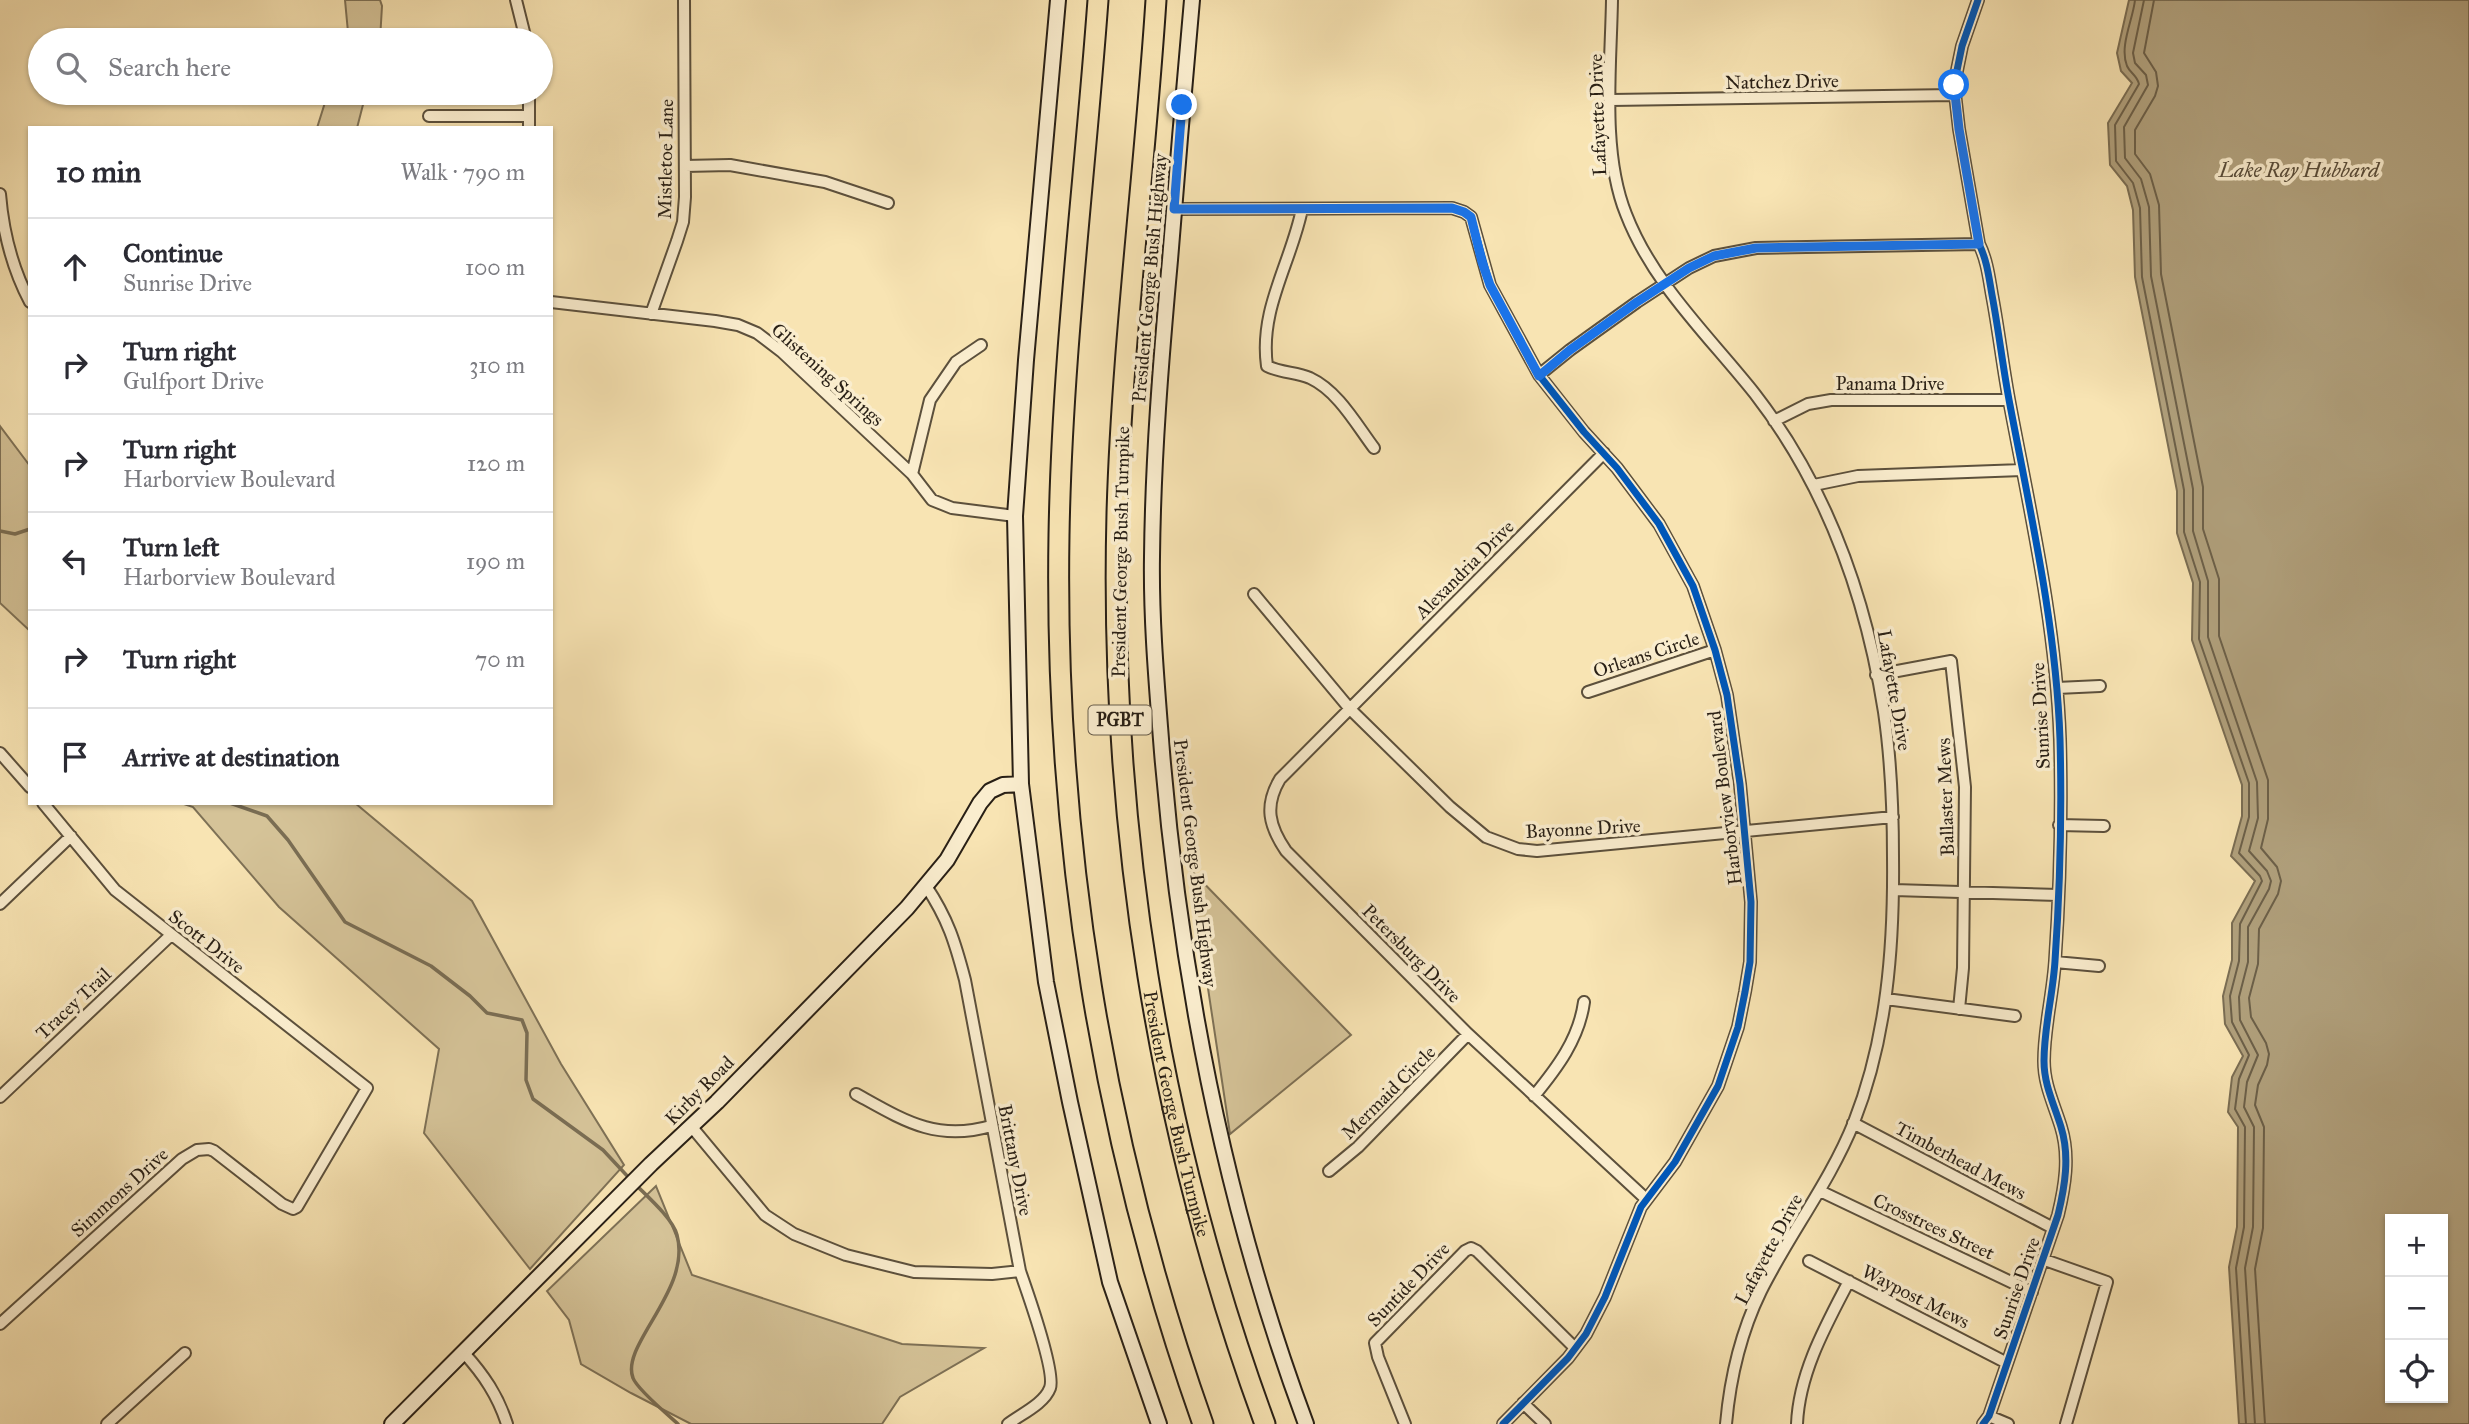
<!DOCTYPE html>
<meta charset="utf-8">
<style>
body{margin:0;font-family:"IM FELL Great Primer",serif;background:#f2f2f3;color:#2b2b33}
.controls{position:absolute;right:21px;bottom:21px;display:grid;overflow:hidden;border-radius:0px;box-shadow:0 2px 5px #0004}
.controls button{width:63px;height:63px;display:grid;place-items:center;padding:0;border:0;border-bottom:2px solid #e1e1e2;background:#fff;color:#2b2b33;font:35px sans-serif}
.stop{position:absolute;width:21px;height:21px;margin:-16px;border:5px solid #1a73e8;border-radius:50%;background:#fff}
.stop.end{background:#1a73e8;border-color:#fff;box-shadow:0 2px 7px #0008}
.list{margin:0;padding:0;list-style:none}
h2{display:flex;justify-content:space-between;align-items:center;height:91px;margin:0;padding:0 28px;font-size:30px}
h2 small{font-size:23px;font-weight:400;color:#7c7c81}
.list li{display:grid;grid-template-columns:46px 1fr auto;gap:21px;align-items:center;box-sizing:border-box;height:98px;padding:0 28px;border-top:2px solid #e1e1e2}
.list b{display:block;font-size:26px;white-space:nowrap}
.list p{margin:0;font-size:23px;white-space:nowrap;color:#7c7c81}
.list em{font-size:23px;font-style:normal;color:#7c7c81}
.icon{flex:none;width:38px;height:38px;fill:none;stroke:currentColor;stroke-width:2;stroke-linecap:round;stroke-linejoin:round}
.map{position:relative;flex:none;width:2469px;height:1424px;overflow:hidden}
.search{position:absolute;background:#fff;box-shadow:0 2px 5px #0004;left:28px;top:28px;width:525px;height:77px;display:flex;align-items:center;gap:18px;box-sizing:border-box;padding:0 24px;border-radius:38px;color:#7c7c81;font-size:26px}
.panel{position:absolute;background:#fff;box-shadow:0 2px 5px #0004;left:28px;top:126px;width:525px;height:679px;border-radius:0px}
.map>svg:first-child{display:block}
.green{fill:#d5c398;stroke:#7e7156;stroke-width:2}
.water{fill:#b1a17d;stroke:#7a6d53;stroke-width:2;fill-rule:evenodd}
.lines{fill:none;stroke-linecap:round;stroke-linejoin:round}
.shore{stroke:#6c6049;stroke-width:2}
.stream{stroke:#7a6d53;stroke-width:3.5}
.street-casing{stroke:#5c503c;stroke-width:14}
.secondary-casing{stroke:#281f15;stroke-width:18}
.highway-casing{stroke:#281f15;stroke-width:23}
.street{stroke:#faedce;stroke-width:10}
.secondary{stroke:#faedce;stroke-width:14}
.highway{stroke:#f8e4b3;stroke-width:19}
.cycleway-casing{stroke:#faedce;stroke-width:11}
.cycleway{stroke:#0057b8;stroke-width:7}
.route{stroke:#1a73e8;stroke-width:9}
.labels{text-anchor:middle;stroke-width:7;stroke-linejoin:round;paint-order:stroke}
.shield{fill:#faedce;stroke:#675d4c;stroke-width:2}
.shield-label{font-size:18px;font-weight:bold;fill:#281f15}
.street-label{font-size:19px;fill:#281f15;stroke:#faedce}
.water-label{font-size:21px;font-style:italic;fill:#584c39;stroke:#faedce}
</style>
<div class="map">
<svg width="2469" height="1424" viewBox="0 0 2469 1424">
<rect width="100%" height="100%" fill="#f8e4b3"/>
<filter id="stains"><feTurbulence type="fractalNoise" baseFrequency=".00286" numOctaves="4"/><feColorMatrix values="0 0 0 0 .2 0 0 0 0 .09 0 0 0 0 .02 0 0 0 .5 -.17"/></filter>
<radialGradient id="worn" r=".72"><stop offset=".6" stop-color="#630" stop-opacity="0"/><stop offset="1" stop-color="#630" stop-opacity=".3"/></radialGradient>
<!-- green -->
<path class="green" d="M 345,0 L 380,0 L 382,6 L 380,40 L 345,40 L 348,32 Z
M 328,93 L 366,93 L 357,128 L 317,128 Z
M 0,426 L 30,466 L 30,631 L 0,603 Z
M 181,803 L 355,803 L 472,901 L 561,1064 L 624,1165 L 530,1269 L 424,1133 L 439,1049 L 279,907 L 193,807 Z
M 1190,869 L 1351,1035 L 1230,1134 Z
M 656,1186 L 692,1275 L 902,1344 L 984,1348 L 900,1397 L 882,1424 L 691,1424 L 631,1393 L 581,1364 L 569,1320 L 547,1291 Z"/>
<!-- water -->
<path class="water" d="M 2129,0 L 2469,0 L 2469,1424 L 2239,1424 L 2229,1267 L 2237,1227 L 2238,1127 L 2228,1112 L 2232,1077 L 2243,1056 L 2225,1024 L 2223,996 L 2232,960 L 2232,923 L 2255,881 L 2231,856 L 2242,816 L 2242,785 L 2192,640 L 2193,583 L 2177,533 L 2177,491 L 2135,277 L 2133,210 L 2127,186 L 2110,165 L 2108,123 L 2132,83 L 2121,71 L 2117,53 ZM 2390,1219 L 2443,1219 L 2443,1398 L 2390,1398 Z"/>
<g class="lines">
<!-- shore -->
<path class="shore" d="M 2135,0 C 2133,20 2119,46 2127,66 C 2130,73 2137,75 2139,84 L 2115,125 L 2116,161 L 2133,183 L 2140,208 L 2142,277 L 2184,490 L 2184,532 L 2200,582 L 2199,639 L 2249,783 L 2249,817 L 2239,853 L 2260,876 L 2262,881 L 2240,924 L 2239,961 L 2230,996 L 2232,1022 L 2249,1055 L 2239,1079 L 2235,1109 L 2245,1127 L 2244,1227 L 2236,1268 L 2246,1424
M 2144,0 L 2133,53 L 2135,63 L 2146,75 L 2148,85 L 2124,127 L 2125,158 L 2141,179 L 2149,207 L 2151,276 L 2193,489 L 2193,531 L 2208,581 L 2208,637 L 2257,782 L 2258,818 L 2249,851 L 2267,871 L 2271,881 L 2269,889 L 2248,927 L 2248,962 L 2239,997 L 2240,1020 L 2258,1055 L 2247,1082 L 2244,1107 L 2254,1127 L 2253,1227 L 2245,1268 L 2255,1424
M 2154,0 L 2144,53 L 2156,72 L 2158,86 L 2155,96 L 2135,130 L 2135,154 L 2150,174 L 2159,205 L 2161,274 L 2203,487 L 2203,529 L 2219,579 L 2219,636 L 2268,780 L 2268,819 L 2261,848 L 2277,867 L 2281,881 L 2278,894 L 2259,929 L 2258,964 L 2249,998 L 2251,1017 L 2266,1043 L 2269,1054 L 2267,1065 L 2258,1085 L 2255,1105 L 2264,1127 L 2263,1228 L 2255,1269 L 2265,1424"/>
<!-- stream -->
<path class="stream" d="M 0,531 L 15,534 L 30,529
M 230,803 L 267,816 L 288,840 L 345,922 L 431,966 L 470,996 L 487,1013 L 522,1020 L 527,1033 L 526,1080 L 533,1099 L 603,1150 L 631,1180
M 636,1185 C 648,1197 673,1219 677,1235 C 692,1290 620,1345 633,1378 C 637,1389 668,1415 678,1424"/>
<defs>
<path id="street" d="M 516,0 L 526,40
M 1612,0 C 1611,66 1601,152 1626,214 C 1653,284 1709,336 1755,394 C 1827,487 1866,597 1884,712 C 1891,760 1893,808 1893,857 C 1894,947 1887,1038 1854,1122 C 1830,1182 1790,1233 1761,1291 C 1741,1332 1730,1379 1726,1424
M 1978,0 L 1962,46 L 1954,85 L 1959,129 L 1979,244 C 1987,260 1989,278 1992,295 C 1999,332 2003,369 2010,405 C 2031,516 2056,626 2060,739 C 2062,812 2060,888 2055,961 C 2053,994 2044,1027 2044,1061 C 2044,1085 2054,1104 2061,1127 C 2070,1156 2065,1186 2058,1215 L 1989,1416 L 1983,1424
M 529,93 L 529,128
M 1611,100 L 1954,95
M 429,116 L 529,116
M 685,166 L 730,165 L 825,182 L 888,203
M 0,194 C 3,231 12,268 30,302
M 1174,209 L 1452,208 L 1464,212 L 1471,217 L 1490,285 L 1539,375 L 1584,432 L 1617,468 L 1659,524 L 1693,586 L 1715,650 L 1727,695 L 1740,784 L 1751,902 L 1750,962 L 1745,992 L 1738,1027 L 1718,1086 L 1675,1162 L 1641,1207 L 1605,1297 L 1586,1334 L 1568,1358 L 1503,1424
M 1302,209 C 1291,263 1259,309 1267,366 C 1281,373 1296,372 1310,378 C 1338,391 1356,424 1374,448
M 551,302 L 715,321 L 738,325 L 757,333 L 782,352 L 912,474 L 932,500 L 952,508 L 1015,516
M 651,314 L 677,241 L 683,222 L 685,197 L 684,0
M 1539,375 L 1570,350 L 1637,302 L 1689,268 L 1714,256 L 1756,248 L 1979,244
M 1774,421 L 1808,404 L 1831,400 L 2009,400
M 1604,453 L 1280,779 C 1264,806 1269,826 1286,851 L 1468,1034 L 1646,1199
M 912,474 L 930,400 L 956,362 L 981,345
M 1814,485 L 1858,476 L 2022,470
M 1254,594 L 1350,709 L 1450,807 L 1486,837 L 1518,849 L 1537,851 L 1893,817
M 1876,675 L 1951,661 L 1965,787 L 1963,968 L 1959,1009
M 2057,688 L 2100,686
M 1588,692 L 1715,650
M 0,753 L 30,787
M 2059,825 L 2104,826
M 926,886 C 948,919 955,942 965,980 L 1020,1271 C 1027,1291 1056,1372 1050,1388 C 1044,1404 1021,1414 1008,1424
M 1894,890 L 2058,895
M 0,904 L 71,836
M 2055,962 L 2099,966
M 1886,999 L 2015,1016
M 856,1094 C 903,1120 936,1142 991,1126
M 1534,1096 C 1557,1068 1579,1039 1584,1002
M 0,1097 L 171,935
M 1853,1123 L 2053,1228
M 691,1126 L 765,1215 L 794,1234 L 846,1255 L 914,1272 L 992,1274 L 1020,1271
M 1329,1171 L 1358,1147 L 1468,1034
M 1820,1191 L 2032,1292
M 2042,1259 L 2107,1282 L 2066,1424
M 1809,1261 L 2007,1363
M 0,1324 L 182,1159 L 197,1150 L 209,1149 L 214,1151 L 282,1204 L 293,1209 L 297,1207 L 367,1088 L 115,890 L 43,803
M 464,1353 C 484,1375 498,1396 507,1424
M 1523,1403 L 1545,1424
M 1989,1416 L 2008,1424
M 107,1424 L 185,1353
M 1405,1424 L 1378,1357 L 1375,1343 L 1465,1251 L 1471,1248 L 1477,1251 L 1574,1347
M 1797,1424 C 1799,1373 1826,1325 1849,1281"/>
<path id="secondary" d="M 1058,0 L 1026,360 L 1015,516 L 1021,784 L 1046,982 L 1070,1102 L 1110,1282 L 1159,1424
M 1192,0 C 1184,87 1177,173 1170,260 C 1161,359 1153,458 1152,557 C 1151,622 1157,687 1162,752 C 1181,981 1226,1209 1306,1424
M 392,1424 L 651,1164 L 717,1102 L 907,908 L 947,860 L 980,803 L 990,791 L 1003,785 L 1021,784"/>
<g id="highway">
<path d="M 1098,0 C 1085,178 1062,356 1059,535 C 1054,837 1102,1139 1203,1424"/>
<path id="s1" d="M 1156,0 C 1145,171 1122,342 1117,513 C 1109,823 1158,1133 1265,1424"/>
</g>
</defs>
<!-- street casing -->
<use href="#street" class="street-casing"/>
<!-- secondary casing -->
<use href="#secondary" class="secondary-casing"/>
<!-- highway casing -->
<use href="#highway" class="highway-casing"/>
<!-- street -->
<use href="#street" class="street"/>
<!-- secondary -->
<use href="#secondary" class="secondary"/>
<!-- highway -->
<use href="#highway" class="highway"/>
<defs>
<path id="cycleway" d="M 1978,0 L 1962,46 L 1954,85 L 1959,129 L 1979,244 C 1987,260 1989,278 1992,295 C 1999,332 2003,369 2010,405 C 2031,516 2056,626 2060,739 C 2062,812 2060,888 2055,961 C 2053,994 2044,1027 2044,1061 C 2044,1085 2054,1104 2061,1127 C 2070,1156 2065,1186 2058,1215 L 1989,1416 L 1983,1424
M 1174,209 L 1452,208 L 1464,212 L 1471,217 L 1490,285 L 1539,375 L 1584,432 L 1617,468 L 1659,524 L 1693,586 L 1715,650 L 1727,695 L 1740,784 L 1751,902 L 1750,962 L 1745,992 L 1738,1027 L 1718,1086 L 1675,1162 L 1641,1207 L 1605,1297 L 1586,1334 L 1568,1358 L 1503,1424"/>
</defs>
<!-- cycleway casing -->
<use href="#cycleway" class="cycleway-casing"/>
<!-- cycleway -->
<use href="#cycleway" class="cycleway"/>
</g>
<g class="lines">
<!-- route -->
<path class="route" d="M 1182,105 L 1174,209 L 1452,208 L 1464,212 L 1471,217 L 1482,262 L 1490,285 L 1539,376 L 1570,350 L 1637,302 L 1689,268 L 1714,256 L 1756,248 L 1979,244 L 1959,129 L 1954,85"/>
</g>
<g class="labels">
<!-- shield labels -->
<rect class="shield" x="1088.5" y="705.5" width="63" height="29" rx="5"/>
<g class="shield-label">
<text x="1120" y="726">PGBT</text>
</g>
<!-- street labels -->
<g class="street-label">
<text transform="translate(1782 81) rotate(-1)" y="7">Natchez Drive</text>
<text transform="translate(1597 115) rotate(-92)" y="7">Lafayette Drive</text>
<text transform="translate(665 159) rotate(-89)" y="7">Mistletoe Lane</text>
<text transform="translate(1149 278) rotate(-85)" y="7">President George Bush Highway</text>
<text transform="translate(828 374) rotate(42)" y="7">Glistening Springs</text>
<text x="1890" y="390">Panama Drive</text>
<text transform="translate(1120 552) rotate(-89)" y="7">President George Bush Turnpike</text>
<text transform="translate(1464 569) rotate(-45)" y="7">Alexandria Drive</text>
<text transform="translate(1646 654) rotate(-18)" y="7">Orleans Circle</text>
<text transform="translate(1895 690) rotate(80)" y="7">Lafayette Drive</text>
<text transform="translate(2040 716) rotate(-93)" y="7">Sunrise Drive</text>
<text transform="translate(1945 797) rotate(-92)" y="7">Ballaster Mews</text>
<text transform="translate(1724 798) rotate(-97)" y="7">Harborview Boulevard</text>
<text transform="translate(1583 828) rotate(-3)" y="7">Bayonne Drive</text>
<text transform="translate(1196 863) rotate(83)" y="7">President George Bush Highway</text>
<text transform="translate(207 941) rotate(38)" y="7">Scott Drive</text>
<text transform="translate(1412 953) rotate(45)" y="7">Petersburg Drive</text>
<text transform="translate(73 1003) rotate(-43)" y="7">Tracey Trail</text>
<text transform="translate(699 1090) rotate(-45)" y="7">Kirby Road</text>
<text transform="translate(1388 1092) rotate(-45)" y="7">Mermaid Circle</text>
<text dy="7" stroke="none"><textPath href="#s1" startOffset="1120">President George Bush Turnpike</textPath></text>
<text transform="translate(1016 1160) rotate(79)" y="7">Brittany Drive</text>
<text transform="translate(1961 1160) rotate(28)" y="7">Timberhead Mews</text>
<text transform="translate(119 1192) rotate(-42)" y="7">Simmons Drive</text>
<text transform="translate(1934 1226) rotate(25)" y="7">Crosstrees Street</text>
<text transform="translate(1768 1249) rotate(-62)" y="7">Lafayette Drive</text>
<text transform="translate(1408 1284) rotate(-46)" y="7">Suntide Drive</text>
<text transform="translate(2016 1288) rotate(-71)" y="7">Sunrise Drive</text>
<text transform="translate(1916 1296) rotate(27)" y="7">Waypost Mews</text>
</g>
<!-- water labels -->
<g class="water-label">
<text x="2299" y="177">Lake Ray Hubbard</text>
</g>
</g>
<rect width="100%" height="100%" filter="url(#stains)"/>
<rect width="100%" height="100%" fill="url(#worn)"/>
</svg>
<div class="controls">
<button>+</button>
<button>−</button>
<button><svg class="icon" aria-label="locate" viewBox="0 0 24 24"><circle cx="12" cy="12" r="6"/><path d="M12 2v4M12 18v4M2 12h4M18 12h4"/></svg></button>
</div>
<div class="stop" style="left:1954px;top:85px"></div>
<div class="stop end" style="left:1182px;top:105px"></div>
<div class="search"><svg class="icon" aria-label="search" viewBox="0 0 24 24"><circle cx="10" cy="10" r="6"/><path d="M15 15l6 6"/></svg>Search here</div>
<section class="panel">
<h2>10 min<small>Walk · 790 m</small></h2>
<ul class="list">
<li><svg class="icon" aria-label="ahead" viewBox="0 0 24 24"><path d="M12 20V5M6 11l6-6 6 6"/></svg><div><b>Continue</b><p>Sunrise Drive</p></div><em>100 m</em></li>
<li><svg class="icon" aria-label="right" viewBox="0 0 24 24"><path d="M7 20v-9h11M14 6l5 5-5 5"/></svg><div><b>Turn right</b><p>Gulfport Drive</p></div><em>310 m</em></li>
<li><svg class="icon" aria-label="right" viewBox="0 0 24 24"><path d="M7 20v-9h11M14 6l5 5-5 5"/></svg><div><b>Turn right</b><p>Harborview Boulevard</p></div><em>120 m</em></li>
<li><svg class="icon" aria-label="left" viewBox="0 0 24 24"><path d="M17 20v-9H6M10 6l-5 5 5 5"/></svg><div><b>Turn left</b><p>Harborview Boulevard</p></div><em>190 m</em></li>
<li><svg class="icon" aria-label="right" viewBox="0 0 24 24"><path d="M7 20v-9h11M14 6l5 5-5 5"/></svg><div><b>Turn right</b></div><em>70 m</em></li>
<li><svg class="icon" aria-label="arrive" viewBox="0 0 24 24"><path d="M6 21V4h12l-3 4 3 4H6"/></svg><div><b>Arrive at destination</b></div></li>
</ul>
</section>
</div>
